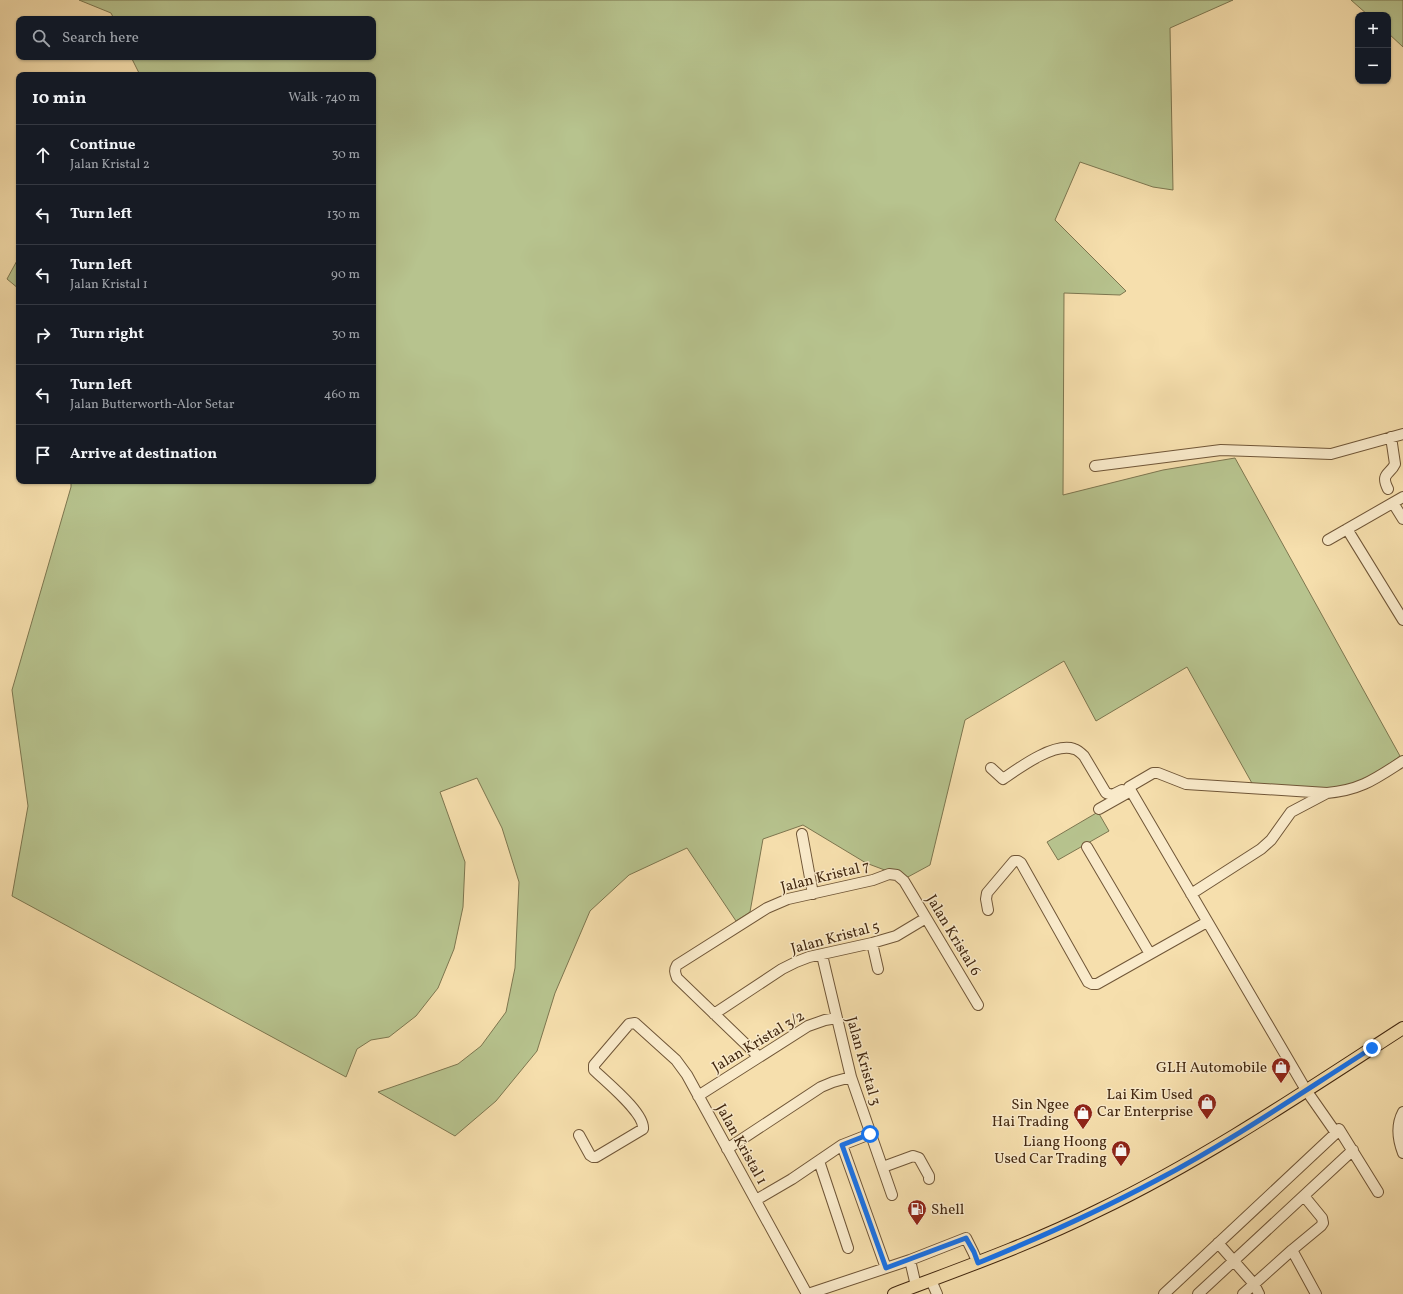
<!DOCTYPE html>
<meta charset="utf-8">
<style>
body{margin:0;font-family:Vollkorn,serif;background:#20242c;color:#f1f3f6}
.controls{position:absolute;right:12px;top:12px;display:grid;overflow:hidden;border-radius:8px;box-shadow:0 1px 3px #0004}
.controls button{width:36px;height:36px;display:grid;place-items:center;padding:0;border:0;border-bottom:1px solid #363941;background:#171b24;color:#f1f3f6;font:20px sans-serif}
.stop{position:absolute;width:12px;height:12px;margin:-9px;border:3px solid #1a73e8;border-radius:50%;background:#fff}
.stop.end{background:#1a73e8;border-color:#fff;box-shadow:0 1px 4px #0008}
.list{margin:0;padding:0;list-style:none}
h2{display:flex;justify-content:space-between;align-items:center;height:52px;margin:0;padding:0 16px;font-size:17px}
h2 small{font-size:13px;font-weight:400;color:#9ea1a6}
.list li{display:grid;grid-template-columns:26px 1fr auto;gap:12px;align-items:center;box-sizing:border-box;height:60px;padding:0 16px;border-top:1px solid #363941}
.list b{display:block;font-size:15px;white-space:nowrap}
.list p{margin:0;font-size:13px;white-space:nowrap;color:#9ea1a6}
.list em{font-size:13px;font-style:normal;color:#9ea1a6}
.icon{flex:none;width:22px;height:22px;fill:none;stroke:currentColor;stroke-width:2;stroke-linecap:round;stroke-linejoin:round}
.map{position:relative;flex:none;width:1403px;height:1294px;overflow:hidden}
.search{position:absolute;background:#171b24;box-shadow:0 1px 3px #0004;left:16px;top:16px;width:360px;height:44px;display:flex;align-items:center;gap:10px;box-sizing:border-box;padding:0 14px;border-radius:8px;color:#9ea1a6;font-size:15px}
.panel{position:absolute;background:#171b24;box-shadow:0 1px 3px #0004;left:16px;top:72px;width:360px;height:412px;border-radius:8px}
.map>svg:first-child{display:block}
.green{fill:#b7c38e;stroke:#7d764f}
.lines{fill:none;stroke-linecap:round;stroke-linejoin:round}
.minor-casing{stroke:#705637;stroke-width:12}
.major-casing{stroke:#432810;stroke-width:14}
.minor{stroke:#f9eaca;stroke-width:10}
.major{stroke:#f6dfad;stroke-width:12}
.route{stroke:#1a73e8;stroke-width:5}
.labels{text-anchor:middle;stroke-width:3;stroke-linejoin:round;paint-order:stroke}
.street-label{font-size:15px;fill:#432810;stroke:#f9eaca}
.poi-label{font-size:15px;fill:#432810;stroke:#f9eaca;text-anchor:end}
</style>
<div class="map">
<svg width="1403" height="1294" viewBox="0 0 1403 1294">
<rect width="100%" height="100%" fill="#f6dfad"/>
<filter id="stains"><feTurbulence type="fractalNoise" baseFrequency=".005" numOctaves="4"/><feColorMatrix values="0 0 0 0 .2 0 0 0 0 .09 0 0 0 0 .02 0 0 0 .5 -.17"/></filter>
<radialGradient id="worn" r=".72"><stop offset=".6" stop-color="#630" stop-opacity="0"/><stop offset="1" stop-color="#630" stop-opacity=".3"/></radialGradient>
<!-- green -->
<path class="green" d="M 79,0 L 1233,0 L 1170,28 L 1173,190 L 1153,187 L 1080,162 L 1055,220 L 1126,291 L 1120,295 L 1064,293 L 1063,495 L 1163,470 L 1235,458 L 1400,756 C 1389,764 1374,776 1362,781 C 1332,795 1285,787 1253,785 L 1187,667 L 1096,721 L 1064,661 L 965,720 L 930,865 L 906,878 L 866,863 L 803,825 L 763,839 L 750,912 L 736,921 L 687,848 L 629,875 L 590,911 L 555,993 L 537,1051 L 496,1101 L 455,1136 L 378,1092 L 458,1064 L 481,1046 L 506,1012 L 515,968 L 519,882 L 502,828 L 477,778 L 440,792 L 465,862 L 463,907 L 454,949 L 438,988 L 416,1016 L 389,1037 L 371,1040 L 357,1049 L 346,1077 L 12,896 L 28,806 L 12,690 L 71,487 L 71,481 L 373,481 L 373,75 L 140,75 L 131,57 L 373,57 L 373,19 L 114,19 L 111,13 Z
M 1351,0 L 1403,0 L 1403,47 L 1388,33 L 1388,15 L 1368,15 Z
M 19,257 L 19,289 L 7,279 Z
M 1098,812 L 1109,831 L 1058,860 L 1047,842 Z"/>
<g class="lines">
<defs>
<path id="minor" d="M 1095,466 L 1221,450 L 1331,454 L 1403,434
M 1388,489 C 1380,473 1390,475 1395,464 L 1391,437
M 1393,503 L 1403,519
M 1347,529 L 1403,620
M 1328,540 L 1403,497
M 991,768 L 1003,779 C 1019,768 1054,742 1074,749 C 1078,750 1081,753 1084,756 L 1106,793 L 1112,795 L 1122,790
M 1131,791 L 1306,1090 L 1336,1133 L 1164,1294
M 1099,809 L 1131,791 L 1129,787 L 1153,773 L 1158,773 L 1186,784 L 1327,793 C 1361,790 1375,779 1403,761
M 802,834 L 813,894
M 1087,847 L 1150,954
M 1191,894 L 1261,849 L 1271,840 L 1291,812 L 1327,793
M 988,910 L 986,899 L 987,893 L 1014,861 L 1018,861 L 1021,863 L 1088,982 L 1092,984 L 1097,984 L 1207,922
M 872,943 L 878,969
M 822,955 L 851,1077 L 892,1195
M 714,1014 L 782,969 L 796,962 L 809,957 L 872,943 L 896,936 L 926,918
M 759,1057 L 677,978 C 675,973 674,970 677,965 L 767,908 L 788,899 L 873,880 L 889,874 L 897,875 L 904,881 L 978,1005
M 698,1096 L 808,1026 L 825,1020 L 837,1018
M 1403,1112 C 1396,1125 1398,1140 1403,1153
M 1339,1129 L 1378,1192
M 579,1135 L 590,1155 L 593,1157 L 596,1157 L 643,1129 C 645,1113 606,1082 594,1070 L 594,1065 L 629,1024 L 635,1023 L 676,1060 L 687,1075 L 807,1294
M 842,1145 L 886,1268
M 727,1149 L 821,1087 L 833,1082 L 851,1077
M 819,1161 L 848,1248
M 883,1167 L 913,1156 L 919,1158 L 929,1176 L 929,1179
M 756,1200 L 792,1179 L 842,1145 L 870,1134
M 1218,1243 L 1254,1284 L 1259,1294
M 1292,1250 L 1316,1294
M 910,1260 L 916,1286
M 931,1280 L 937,1294
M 808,1294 L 910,1260 L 966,1238 L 973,1252 L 978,1263
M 1198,1294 L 1353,1150
M 1243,1294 L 1292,1250 L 1321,1226 L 1323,1223 L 1322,1218 L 1304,1196"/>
<path id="major" d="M 894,1294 C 963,1268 1033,1243 1099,1210 C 1205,1159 1304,1092 1403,1028"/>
</defs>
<!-- minor casing -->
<use href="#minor" class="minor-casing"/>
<!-- major casing -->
<use href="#major" class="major-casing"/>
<!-- minor -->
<use href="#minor" class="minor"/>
<!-- major -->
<use href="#major" class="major"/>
</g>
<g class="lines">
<!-- route -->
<path class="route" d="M 870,1134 L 842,1145 L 886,1268 L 966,1238 L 974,1252 L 978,1263 C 1039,1238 1099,1211 1157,1180 C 1231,1141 1301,1093 1372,1048"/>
</g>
<!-- icons -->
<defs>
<symbol id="shop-pin" viewBox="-11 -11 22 30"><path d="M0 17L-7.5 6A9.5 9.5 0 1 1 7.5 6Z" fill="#8f2418" stroke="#f9eaca"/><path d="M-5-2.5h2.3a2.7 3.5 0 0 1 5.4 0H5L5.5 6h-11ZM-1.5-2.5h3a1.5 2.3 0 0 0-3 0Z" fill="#fff"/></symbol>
<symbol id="fuel-pin" viewBox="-11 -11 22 30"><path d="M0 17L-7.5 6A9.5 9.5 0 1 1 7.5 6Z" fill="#8f2418" stroke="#f9eaca"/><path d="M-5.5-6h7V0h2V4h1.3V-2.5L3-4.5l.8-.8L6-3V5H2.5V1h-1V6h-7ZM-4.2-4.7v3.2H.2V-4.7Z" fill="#fff"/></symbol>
</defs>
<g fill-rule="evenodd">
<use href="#shop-pin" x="1270" y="1056" width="22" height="30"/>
<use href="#shop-pin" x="1196" y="1092" width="22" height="30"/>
<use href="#shop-pin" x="1072" y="1102" width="22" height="30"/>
<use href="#shop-pin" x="1110" y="1139" width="22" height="30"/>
<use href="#fuel-pin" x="906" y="1198" width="22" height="30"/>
</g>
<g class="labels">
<!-- street labels -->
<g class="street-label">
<text transform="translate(825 876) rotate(-14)" y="5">Jalan Kristal 7</text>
<text transform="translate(954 935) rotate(59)" y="5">Jalan Kristal 6</text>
<text transform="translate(835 937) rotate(-15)" y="5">Jalan Kristal 5</text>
<text transform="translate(758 1041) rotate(-31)" y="5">Jalan Kristal 3/2</text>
<text transform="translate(864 1061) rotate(74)" y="5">Jalan Kristal 3</text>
<text transform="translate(742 1144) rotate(61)" y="5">Jalan Kristal 1</text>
</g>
<!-- poi labels -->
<g class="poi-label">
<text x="1267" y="1072">GLH Automobile</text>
<text x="1193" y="1099">Lai Kim Used<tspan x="1193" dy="17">Car Enterprise</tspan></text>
<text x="1069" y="1109">Sin Ngee<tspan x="1069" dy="17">Hai Trading</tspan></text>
<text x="1107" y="1146">Liang Hoong<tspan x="1107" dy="17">Used Car Trading</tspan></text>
<text x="931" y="1214" text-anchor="start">Shell</text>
</g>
</g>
<rect width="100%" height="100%" filter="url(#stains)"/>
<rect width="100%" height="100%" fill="url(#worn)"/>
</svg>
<div class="controls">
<button>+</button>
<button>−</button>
</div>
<div class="stop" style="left:870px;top:1134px"></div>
<div class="stop end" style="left:1372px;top:1048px"></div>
<div class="search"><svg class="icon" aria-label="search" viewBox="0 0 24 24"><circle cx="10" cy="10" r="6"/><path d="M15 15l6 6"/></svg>Search here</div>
<section class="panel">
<h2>10 min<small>Walk · 740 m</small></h2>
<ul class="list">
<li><svg class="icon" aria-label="ahead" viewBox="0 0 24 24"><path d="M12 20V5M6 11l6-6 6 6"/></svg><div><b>Continue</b><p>Jalan Kristal 2</p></div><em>30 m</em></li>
<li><svg class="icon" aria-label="left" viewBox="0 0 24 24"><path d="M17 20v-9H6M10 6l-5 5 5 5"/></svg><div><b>Turn left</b></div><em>130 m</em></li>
<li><svg class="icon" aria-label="left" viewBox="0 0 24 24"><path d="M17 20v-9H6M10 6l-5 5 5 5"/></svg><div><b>Turn left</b><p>Jalan Kristal 1</p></div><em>90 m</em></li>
<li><svg class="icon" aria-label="right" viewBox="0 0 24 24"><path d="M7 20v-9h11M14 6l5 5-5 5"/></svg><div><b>Turn right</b></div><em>30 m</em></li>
<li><svg class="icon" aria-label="left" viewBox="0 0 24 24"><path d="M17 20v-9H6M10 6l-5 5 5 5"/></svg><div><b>Turn left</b><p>Jalan Butterworth-Alor Setar</p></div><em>460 m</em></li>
<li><svg class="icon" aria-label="arrive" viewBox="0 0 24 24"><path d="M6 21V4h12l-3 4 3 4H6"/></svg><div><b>Arrive at destination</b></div></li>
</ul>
</section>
</div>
